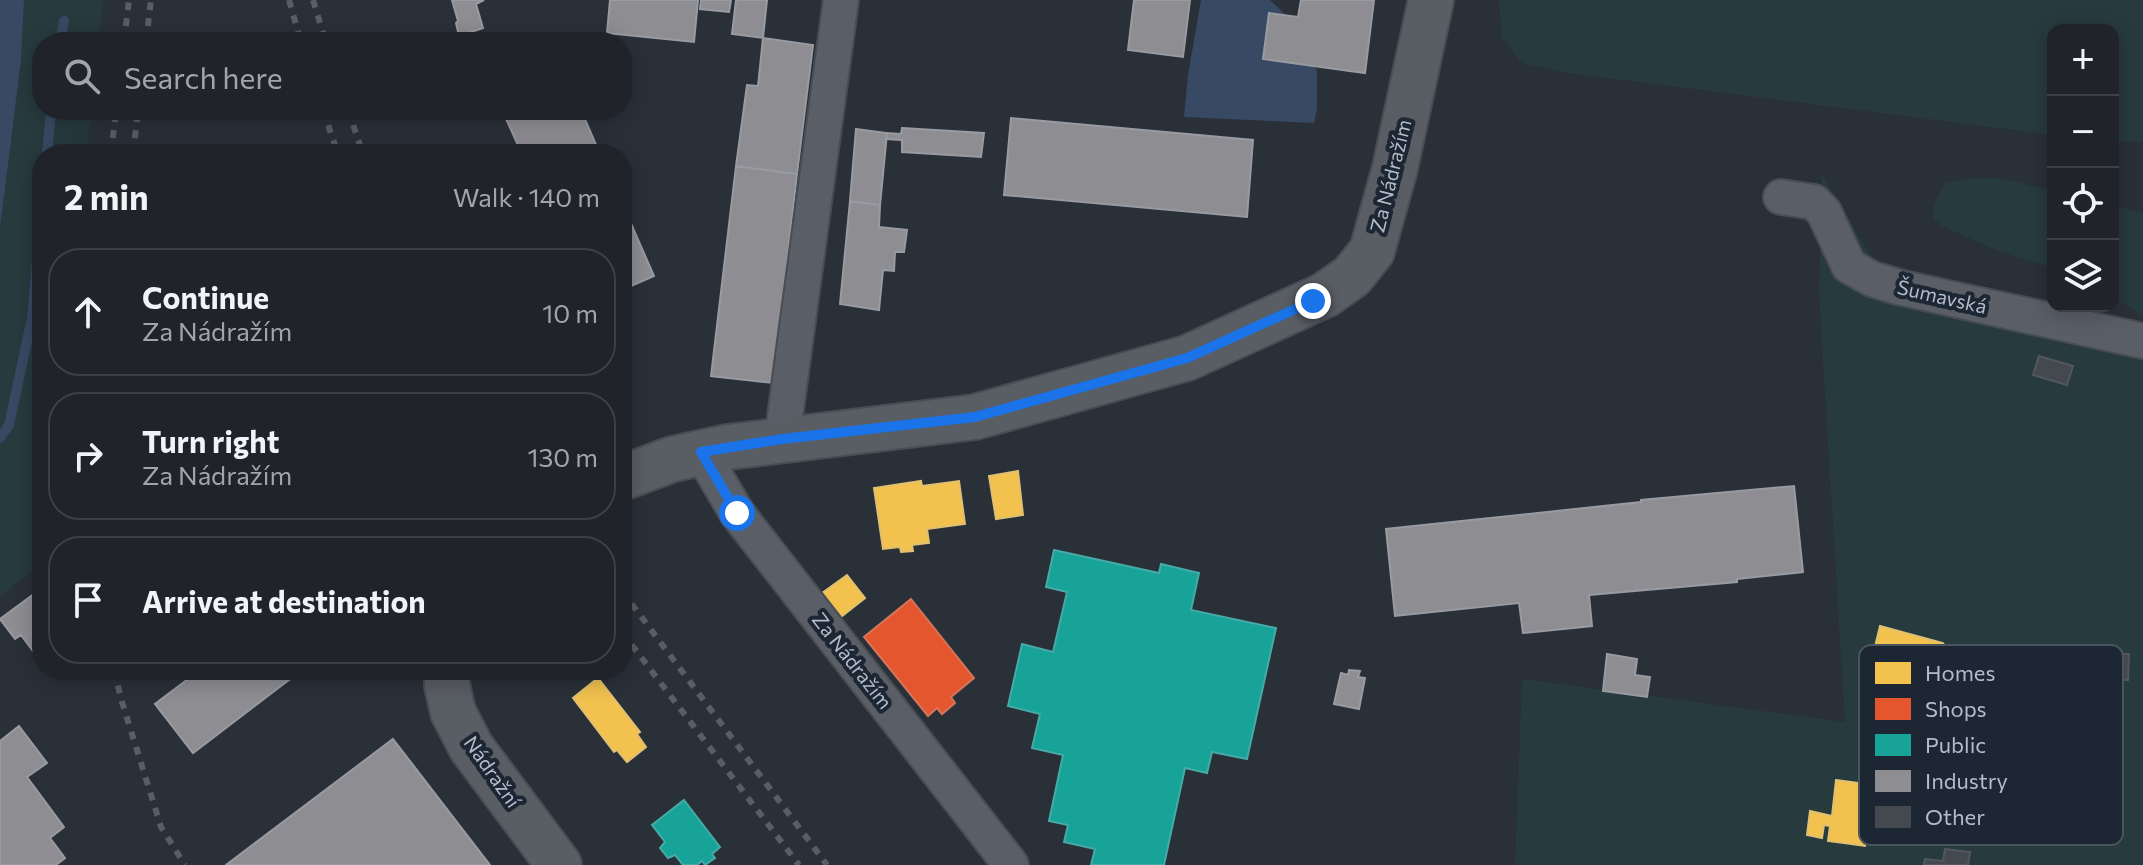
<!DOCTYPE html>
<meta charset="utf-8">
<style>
body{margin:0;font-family:Commissioner,sans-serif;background:#2d3036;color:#f1f3f6}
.controls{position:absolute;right:24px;top:24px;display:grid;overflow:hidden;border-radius:16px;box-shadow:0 4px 20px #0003}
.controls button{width:72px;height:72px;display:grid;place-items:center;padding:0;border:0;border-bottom:2px solid #3d4147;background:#20242a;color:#f1f3f6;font:40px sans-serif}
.stop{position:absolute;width:24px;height:24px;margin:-18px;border:6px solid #1a73e8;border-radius:50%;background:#fff}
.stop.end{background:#1a73e8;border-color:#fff;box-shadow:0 2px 8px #0008}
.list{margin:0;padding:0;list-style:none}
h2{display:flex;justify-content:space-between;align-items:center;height:104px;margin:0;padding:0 32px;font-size:34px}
h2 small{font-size:26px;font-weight:400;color:#a2a4a8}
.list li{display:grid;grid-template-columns:52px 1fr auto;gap:24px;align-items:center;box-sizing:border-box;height:128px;margin:0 16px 16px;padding:0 16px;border:2px solid #3d4147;border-radius:32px}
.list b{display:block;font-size:30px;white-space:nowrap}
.list p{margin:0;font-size:26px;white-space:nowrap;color:#a2a4a8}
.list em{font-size:26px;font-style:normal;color:#a2a4a8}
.icon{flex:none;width:44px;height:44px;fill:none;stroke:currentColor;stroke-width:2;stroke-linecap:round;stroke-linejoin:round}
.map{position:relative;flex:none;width:2143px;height:865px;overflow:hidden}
.search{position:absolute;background:#20242a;box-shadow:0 4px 20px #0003;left:32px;top:32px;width:600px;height:88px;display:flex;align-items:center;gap:20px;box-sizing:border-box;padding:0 28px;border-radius:32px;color:#a2a4a8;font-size:30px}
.panel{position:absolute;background:#20242a;box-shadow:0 4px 20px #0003;left:32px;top:144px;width:600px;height:536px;border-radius:32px}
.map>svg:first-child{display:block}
.green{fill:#273a3e}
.water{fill:#384963}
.homes{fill:#f2c14e;stroke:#dfc073;stroke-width:2}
.shops{fill:#e4572e;stroke:#d6755c;stroke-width:2}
.public{fill:#17a398;stroke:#46aaa7;stroke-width:2}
.industry{fill:#8d8d92;stroke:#999ba2;stroke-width:2}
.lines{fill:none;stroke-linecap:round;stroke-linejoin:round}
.stream{stroke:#384963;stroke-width:10}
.building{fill:#444950;stroke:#52575f;stroke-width:2}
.minor-casing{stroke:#484c53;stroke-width:38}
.secondary-casing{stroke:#484c53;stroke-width:48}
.minor{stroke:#5a5e66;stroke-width:34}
.secondary{stroke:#595d64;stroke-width:44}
.rail{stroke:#595d64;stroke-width:6;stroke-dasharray:8 8;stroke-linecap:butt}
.route{stroke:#1a73e8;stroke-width:10}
.labels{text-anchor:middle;stroke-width:8;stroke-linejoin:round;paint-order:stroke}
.street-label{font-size:20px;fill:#b4bcc9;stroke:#1d2633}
.key{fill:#1d2633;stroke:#4a5360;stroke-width:2}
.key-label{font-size:22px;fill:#b4bcc9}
</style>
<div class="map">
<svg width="2143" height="865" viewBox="0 0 2143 865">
<rect width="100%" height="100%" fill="#2a3038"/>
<!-- green -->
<path class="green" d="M 24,0 L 103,0 L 99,42 L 42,42 L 42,110 L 91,110 L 86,154 L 42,154 L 42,562 L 0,597 L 0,228 L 21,61 Z
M 1499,0 L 2143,0 L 2143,142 L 2113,141 L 2113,30 L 2053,30 L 2053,135 L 1568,73 L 1522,63 L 1502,38 Z
M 1822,174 L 1873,259 L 2143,337 L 2143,865 L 1515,865 L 1522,679 L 1845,722 L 1819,294 Z
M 2000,178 L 2053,191 L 2053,268 L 1998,251 L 1940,225 L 1933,217 L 1934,204 L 1945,183 L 1965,179 Z
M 2113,205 L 2143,213 L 2143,316 L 2113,297 Z"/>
<!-- water -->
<path class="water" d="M 0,0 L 24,0 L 21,61 L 0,228 Z
M 1201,0 L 1270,0 L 1289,18 L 1317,71 L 1317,109 L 1314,123 L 1184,117 L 1188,75 Z"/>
<!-- homes -->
<path class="homes" d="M 1018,471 L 1023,515 L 996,519 L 989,476 Z
M 921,481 L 922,486 L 959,481 L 965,524 L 927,529 L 929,543 L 912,545 L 913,551 L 901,552 L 900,547 L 883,549 L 874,488 Z
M 847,575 L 865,598 L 837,620 L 818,596 Z
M 1880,626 L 1943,643 L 1947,650 L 1936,693 L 1916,688 L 1904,734 L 1874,727 L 1885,679 L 1868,675 Z
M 598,678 L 640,732 L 637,734 L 646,747 L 627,762 L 617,750 L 614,752 L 573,698 Z
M 1836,780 L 1874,785 L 1865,846 L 1828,841 L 1830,826 L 1824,825 L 1822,838 L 1807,835 L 1810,811 L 1832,816 Z"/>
<!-- shops -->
<path class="shops" d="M 911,599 L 974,678 L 951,697 L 955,703 L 942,714 L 937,708 L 928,716 L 864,637 Z"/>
<!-- public -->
<path class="public" d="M 1054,550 L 1159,573 L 1161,564 L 1199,573 L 1191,610 L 1276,628 L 1247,759 L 1212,752 L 1207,773 L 1185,768 L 1164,865 L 1091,865 L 1095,849 L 1064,842 L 1068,825 L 1049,821 L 1063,755 L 1032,748 L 1040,714 L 1008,706 L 1022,644 L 1053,652 L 1067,592 L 1046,587 Z
M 684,800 L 720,847 L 712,854 L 715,858 L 705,865 L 702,861 L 697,865 L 683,865 L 675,855 L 668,858 L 660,848 L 665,842 L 652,825 Z"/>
<!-- industry -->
<path class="industry" d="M 452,0 L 484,0 L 476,4 L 483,28 L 459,36 L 456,23 L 458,21 Z
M 610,0 L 698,0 L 694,42 L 607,33 Z
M 701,0 L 731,0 L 729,12 L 700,9 Z
M 736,0 L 767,0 L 763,38 L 732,34 Z
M 1134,0 L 1190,0 L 1183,57 L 1128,50 Z
M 1301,0 L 1374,0 L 1365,73 L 1263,59 L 1269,13 L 1298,17 Z
M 763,38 L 813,45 L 797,174 L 736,166 L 747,85 L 758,86 Z
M 502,110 L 581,110 L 600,154 L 522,154 Z
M 1011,118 L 1253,140 L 1247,217 L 1004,195 Z
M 902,128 L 984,133 L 981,157 L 902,152 L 902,140 L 886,139 L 887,133 L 901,134 Z
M 856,129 L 887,133 L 880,205 L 850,201 Z
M 736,166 L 797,174 L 773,383 L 711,376 Z
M 850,201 L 880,205 L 879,227 L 907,230 L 904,252 L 895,252 L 894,271 L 883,270 L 879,310 L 840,304 Z
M 622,203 L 654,276 L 622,290 Z
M 1794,486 L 1803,572 L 1737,579 L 1737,582 L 1589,595 L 1592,626 L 1523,633 L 1519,603 L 1395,616 L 1386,529 L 1641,502 L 1641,500 Z
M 42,588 L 42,644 L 33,651 L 21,635 L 15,639 L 0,619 Z
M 1607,654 L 1637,659 L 1635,675 L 1650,677 L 1647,697 L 1603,691 Z
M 200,670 L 302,670 L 193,753 L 155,704 Z
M 1349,670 L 1360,671 L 1358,677 L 1365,678 L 1359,709 L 1334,704 L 1341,673 L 1348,675 Z
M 19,726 L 47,763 L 27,777 L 64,827 L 50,838 L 65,858 L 56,865 L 0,865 L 0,741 Z
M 393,739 L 490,865 L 226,865 Z"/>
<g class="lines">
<!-- stream -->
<path class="stream" d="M 60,42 L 64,21
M 47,154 L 51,110
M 0,438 L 9,425 L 32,318 L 42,205"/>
</g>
<!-- building -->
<path class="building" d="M 2039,356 L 2073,366 L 2067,385 L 2033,375 Z
M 2109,654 L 2129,654 L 2128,680 L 2109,679 Z
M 1945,849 L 1970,852 L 1968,865 L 1924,865 L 1925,859 L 1943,861 Z"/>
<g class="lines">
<defs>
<path id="minor" d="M 1781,197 L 1814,202 L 1824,212 L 1849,266 L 1872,279 L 1898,287 L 2143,341
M 782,439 L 841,0
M 701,452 L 737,513 L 1011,865"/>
<path id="secondary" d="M 622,478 L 673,459 L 728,447 L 975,417 L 1187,358 L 1325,295 L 1352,276 L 1372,251 L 1395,168 L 1431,0
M 447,670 L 447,685 L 453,712 L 471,747 L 559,865"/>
</defs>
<!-- minor casing -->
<use href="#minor" class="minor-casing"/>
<!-- secondary casing -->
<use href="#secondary" class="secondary-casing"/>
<!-- minor -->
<use href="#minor" class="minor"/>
<!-- secondary -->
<use href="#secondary" class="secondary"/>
<!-- rail -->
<path class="rail" d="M 289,0 L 301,42
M 313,0 L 326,42
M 124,42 L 129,0
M 146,42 L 151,0
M 323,110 L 338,154
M 348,110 L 363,154
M 111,154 L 116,110
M 133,154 L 138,110
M 622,591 L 827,865
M 622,632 L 799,865
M 114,670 L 122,702 L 161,827 L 185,865"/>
</g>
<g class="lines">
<!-- route -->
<path class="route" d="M 737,513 L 701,452 L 782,439 L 975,417 L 1187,358 L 1313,301"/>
</g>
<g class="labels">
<!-- street labels -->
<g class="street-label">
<text transform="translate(1391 176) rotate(-76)" y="7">Za Nádražím</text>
<text transform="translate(1942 297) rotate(13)" y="7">Šumavská</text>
<text transform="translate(852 661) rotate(52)" y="7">Za Nádražím</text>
<text transform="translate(492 772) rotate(55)" y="7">Nádražní</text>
</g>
</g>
<!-- legend -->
<rect x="1859" y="645" width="264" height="200" rx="12" class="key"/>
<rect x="1875" y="662" width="36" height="22" fill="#f2c14e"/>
<rect x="1875" y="698" width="36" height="22" fill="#e4572e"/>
<rect x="1875" y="734" width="36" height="22" fill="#17a398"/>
<rect x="1875" y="770" width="36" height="22" fill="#8d8d92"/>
<rect x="1875" y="806" width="36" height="22" fill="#444950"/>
<g class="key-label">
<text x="1925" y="681">Homes</text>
<text x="1925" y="717">Shops</text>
<text x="1925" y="753">Public</text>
<text x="1925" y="789">Industry</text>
<text x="1925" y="825">Other</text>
</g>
</svg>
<div class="controls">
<button>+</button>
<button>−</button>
<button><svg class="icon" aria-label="locate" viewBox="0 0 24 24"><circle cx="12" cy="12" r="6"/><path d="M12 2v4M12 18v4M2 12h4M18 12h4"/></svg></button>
<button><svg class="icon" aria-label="layers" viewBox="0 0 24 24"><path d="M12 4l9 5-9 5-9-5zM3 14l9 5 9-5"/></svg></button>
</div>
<div class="stop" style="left:737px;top:513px"></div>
<div class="stop end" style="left:1313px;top:301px"></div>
<div class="search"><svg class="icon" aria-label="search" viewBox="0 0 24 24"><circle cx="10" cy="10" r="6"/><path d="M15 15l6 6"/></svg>Search here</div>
<section class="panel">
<h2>2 min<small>Walk · 140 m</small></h2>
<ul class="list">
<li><svg class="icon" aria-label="ahead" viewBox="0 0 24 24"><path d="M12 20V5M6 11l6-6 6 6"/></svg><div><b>Continue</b><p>Za Nádražím</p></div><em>10 m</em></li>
<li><svg class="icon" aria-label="right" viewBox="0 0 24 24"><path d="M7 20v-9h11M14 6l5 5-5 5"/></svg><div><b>Turn right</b><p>Za Nádražím</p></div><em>130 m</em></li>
<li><svg class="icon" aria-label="arrive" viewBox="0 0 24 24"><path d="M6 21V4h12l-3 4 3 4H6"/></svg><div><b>Arrive at destination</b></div></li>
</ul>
</section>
</div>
